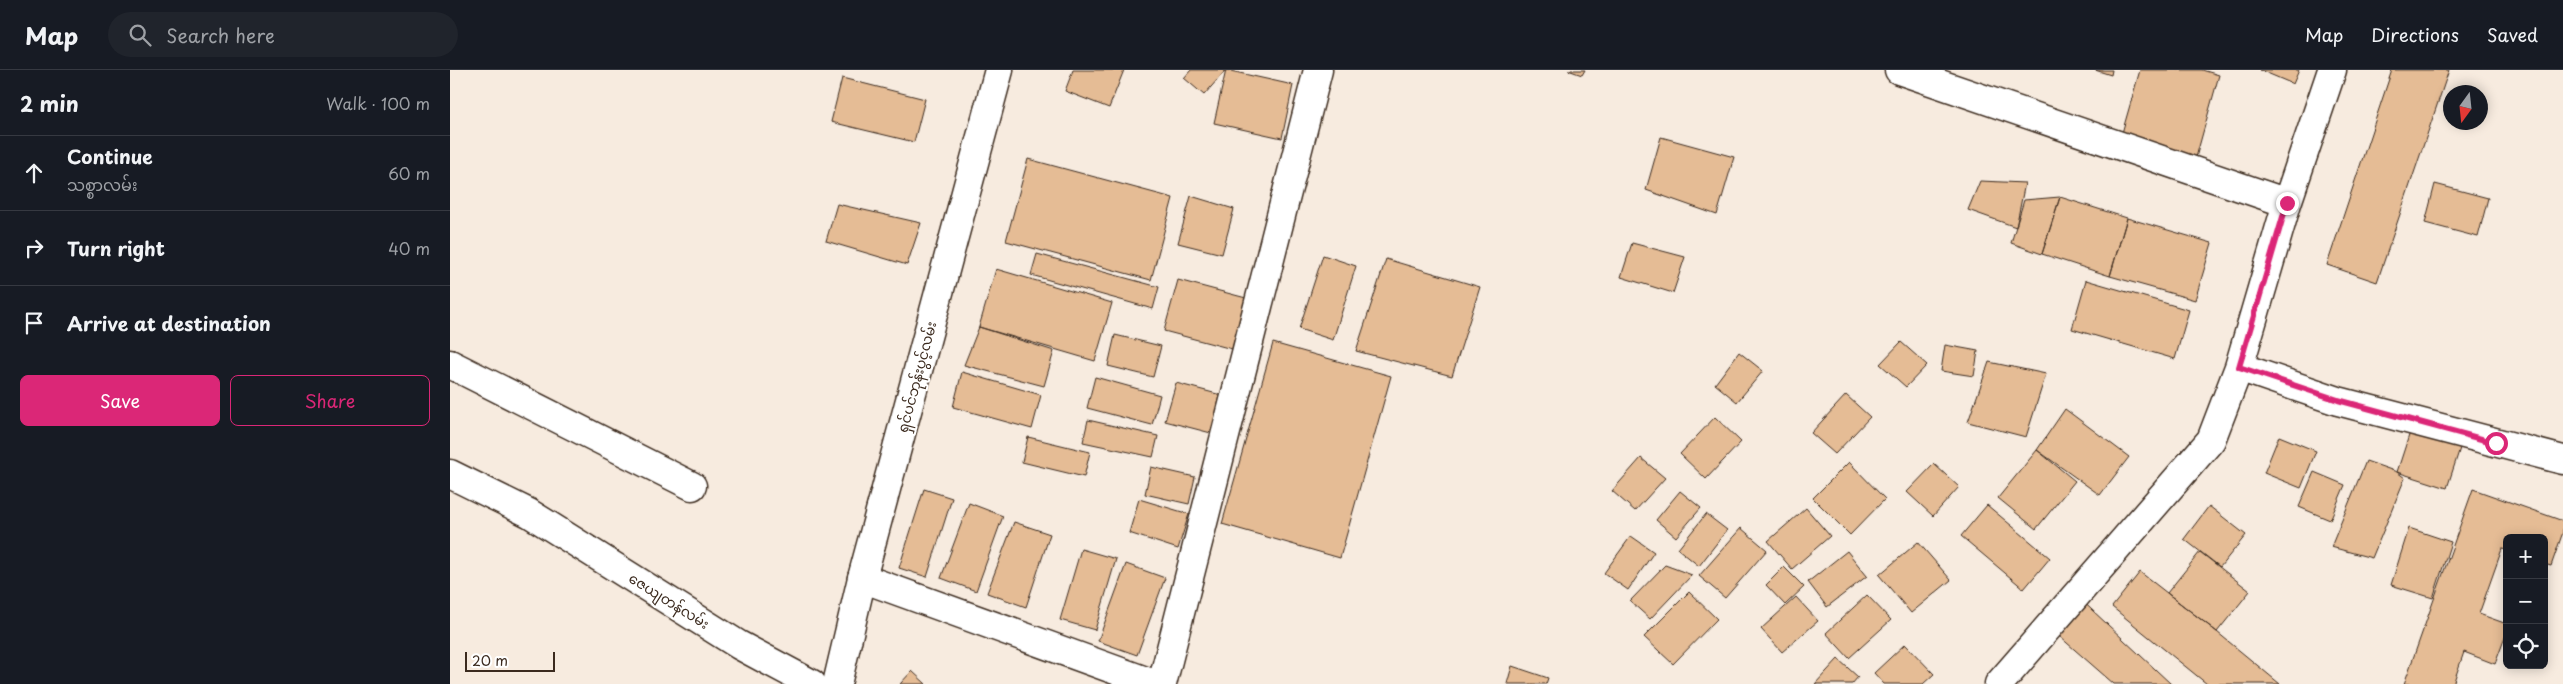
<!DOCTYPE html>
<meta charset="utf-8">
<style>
body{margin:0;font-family:"Playpen Sans","Noto Sans Myanmar",sans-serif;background:#20242c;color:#f1f3f6}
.controls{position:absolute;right:15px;bottom:15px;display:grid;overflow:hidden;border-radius:8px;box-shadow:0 2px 12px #0003}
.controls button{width:45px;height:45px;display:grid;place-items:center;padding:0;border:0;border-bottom:1px solid #363941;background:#171b24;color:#f1f3f6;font:25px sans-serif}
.compass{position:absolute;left:1993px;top:15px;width:45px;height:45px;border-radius:50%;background:#171b24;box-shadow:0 2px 12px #0003;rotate:195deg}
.scale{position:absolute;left:15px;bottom:12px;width:90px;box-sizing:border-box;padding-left:5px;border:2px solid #3b2a1e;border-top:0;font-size:14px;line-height:18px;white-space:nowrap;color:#3b2a1e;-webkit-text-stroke:4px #fff;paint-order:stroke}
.stop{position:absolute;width:15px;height:15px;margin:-11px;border:4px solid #db2777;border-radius:50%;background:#fff}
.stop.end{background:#db2777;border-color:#fff;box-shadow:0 1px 5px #0008}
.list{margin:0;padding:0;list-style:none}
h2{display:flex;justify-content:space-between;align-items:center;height:65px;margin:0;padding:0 20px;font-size:21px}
h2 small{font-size:16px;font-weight:400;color:#9ea1a6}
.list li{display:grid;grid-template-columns:32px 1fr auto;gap:15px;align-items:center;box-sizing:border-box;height:75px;padding:0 20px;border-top:1px solid #363941}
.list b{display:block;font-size:19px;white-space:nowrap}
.list p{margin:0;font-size:16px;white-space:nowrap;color:#9ea1a6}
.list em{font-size:16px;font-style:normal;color:#9ea1a6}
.actions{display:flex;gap:10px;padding:15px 20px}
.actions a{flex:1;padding:11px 0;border:1px solid #db2777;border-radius:8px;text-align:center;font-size:18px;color:#db2777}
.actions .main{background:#db2777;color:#fff}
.icon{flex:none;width:28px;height:28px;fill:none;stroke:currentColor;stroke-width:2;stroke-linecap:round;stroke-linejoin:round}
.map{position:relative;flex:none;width:2113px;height:614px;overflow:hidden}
header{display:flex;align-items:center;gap:30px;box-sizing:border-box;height:70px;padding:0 25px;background:#171b24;border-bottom:1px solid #363941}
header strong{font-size:24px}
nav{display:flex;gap:28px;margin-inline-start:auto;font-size:18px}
.search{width:350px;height:45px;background:#20242c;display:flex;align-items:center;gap:12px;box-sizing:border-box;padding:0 18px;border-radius:28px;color:#9ea1a6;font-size:19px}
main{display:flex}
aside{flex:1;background:#171b24}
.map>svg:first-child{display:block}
.building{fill:#e5bc95;stroke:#3b2a1e}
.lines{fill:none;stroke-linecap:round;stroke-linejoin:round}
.minor-casing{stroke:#3b2a1e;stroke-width:31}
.tertiary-casing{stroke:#3b2a1e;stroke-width:31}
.minor{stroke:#fff;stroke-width:28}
.tertiary{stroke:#fff;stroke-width:28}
.route{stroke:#db2777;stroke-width:6}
.labels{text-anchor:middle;stroke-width:4;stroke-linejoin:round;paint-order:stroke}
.street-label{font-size:14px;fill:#3b2a1e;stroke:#fff}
</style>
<header>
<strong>Map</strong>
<div class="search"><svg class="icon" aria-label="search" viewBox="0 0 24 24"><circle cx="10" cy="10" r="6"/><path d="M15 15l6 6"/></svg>Search here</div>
<nav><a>Map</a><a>Directions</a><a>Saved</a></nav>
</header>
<main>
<aside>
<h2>2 min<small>Walk · 100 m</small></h2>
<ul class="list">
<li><svg class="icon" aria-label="ahead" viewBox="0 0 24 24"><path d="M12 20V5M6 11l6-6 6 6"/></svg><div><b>Continue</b><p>သစ္စာလမ်း</p></div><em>60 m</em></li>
<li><svg class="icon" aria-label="right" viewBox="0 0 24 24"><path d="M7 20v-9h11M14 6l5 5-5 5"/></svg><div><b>Turn right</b></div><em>40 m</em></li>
<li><svg class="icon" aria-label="arrive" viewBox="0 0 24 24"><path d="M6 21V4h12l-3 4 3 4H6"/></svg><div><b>Arrive at destination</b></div></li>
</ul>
<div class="actions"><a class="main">Save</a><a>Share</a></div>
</aside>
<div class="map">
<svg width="2113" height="614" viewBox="0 0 2113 614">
<rect width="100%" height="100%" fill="#f7ebdf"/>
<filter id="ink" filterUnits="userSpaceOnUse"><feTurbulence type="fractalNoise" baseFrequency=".02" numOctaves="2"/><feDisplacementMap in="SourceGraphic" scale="10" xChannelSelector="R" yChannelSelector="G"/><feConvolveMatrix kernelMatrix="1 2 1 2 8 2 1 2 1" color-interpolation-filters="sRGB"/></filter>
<g filter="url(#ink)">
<!-- building -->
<path class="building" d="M 623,0 L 674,0 L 659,38 L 615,21 Z
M 741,0 L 776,0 L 754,25 L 734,8 Z
M 776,0 L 843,15 L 832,68 L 764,53 Z
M 1118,0 L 1135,0 L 1132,5 Z
M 1645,0 L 1662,0 L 1661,5 Z
M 1690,0 L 1752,0 L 1769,5 L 1745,91 L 1670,70 Z
M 1810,0 L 1849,0 L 1843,14 Z
M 1942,0 L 1999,0 L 1927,212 L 1877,195 Z
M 392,8 L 475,29 L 464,72 L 381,52 Z
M 1211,67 L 1284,87 L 1267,145 L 1196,120 Z
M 578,89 L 723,128 L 701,210 L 556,171 Z
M 1530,111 L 1575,113 L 1566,157 L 1518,140 Z
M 1985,114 L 2038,128 L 2028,167 L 1975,153 Z
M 741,126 L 784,139 L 772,184 L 728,173 Z
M 1610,127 L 1677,148 L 1660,206 L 1592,184 Z
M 1610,127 L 1592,184 L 1561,173 L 1574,130 Z
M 387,134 L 471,153 L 457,195 L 376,171 Z
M 1677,148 L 1762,173 L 1745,230 L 1660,206 Z
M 1182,173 L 1235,187 L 1223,223 L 1171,207 Z
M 587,184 L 709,217 L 703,239 L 581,205 Z
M 873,185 L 906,196 L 883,270 L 849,259 Z
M 936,189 L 1030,217 L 1002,306 L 906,281 Z
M 546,199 L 662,233 L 645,291 L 529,257 Z
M 728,210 L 796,228 L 782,279 L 714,261 Z
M 1636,210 L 1739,240 L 1725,289 L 1622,259 Z
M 529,257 L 604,281 L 594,316 L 514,295 Z
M 665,265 L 711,276 L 703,307 L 658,296 Z
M 1451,272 L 1477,295 L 1456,317 L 1430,294 Z
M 823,273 L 941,306 L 890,488 L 772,454 Z
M 1495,275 L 1528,281 L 1524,306 L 1491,301 Z
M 1289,282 L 1313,301 L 1287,332 L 1265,314 Z
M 1539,292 L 1596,304 L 1576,367 L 1518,352 Z
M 512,302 L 591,325 L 582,359 L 503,337 Z
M 645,307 L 710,325 L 702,355 L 637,338 Z
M 726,313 L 771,325 L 761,363 L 715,351 Z
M 1396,325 L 1420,347 L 1385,384 L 1361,363 Z
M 1615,339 L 1679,387 L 1650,425 L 1587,380 Z
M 1265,347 L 1291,372 L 1256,409 L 1230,384 Z
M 638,350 L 708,366 L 703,387 L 633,372 Z
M 1962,356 L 2012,372 L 1997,418 L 1947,402 Z
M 1829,366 L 1866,381 L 1851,418 L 1814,403 Z
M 578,367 L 640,382 L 634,407 L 572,392 Z
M 1587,380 L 1625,411 L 1586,459 L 1548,428 Z
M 1191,388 L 1215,408 L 1185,441 L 1162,421 Z
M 1916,391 L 1947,402 L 1955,408 L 1922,488 L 1881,477 Z
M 1399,392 L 1435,429 L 1400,465 L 1363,428 Z
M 1484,394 L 1509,417 L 1483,446 L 1457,422 Z
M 701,397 L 745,407 L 739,434 L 695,424 Z
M 1864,402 L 1895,415 L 1880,450 L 1849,437 Z
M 474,419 L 502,428 L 477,507 L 449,498 Z
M 2023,419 L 2113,451 L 2113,462 L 2101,496 L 2094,494 L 2094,468 L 2057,468 L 2057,480 L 2052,479 L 2029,544 L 2057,554 L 2057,562 L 2045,594 L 2014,582 L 2003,614 L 1954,614 Z
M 1230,421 L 1251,438 L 1226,467 L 1206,450 Z
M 689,429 L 739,444 L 728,479 L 679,463 Z
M 519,433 L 553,446 L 526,521 L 491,508 Z
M 1537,435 L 1600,488 L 1574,519 L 1511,466 Z
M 1759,436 L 1796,465 L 1770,497 L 1734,469 Z
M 1356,438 L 1380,466 L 1342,499 L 1318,471 Z
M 1256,444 L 1277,460 L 1249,496 L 1228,479 Z
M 564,452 L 600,464 L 576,537 L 537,523 Z
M 1291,458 L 1317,480 L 1275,528 L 1249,506 Z
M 1959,458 L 2001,472 L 1983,528 L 1941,515 Z
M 1181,466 L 1204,482 L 1178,520 L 1154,503 Z
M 1468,472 L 1501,510 L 1461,543 L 1429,505 Z
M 631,479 L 666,489 L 645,560 L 610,550 Z
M 1397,481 L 1417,506 L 1377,537 L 1358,512 Z
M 1750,482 L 1800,521 L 1767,562 L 1717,523 Z
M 676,494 L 715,508 L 687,585 L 648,571 Z
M 1215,495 L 1242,505 L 1200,549 L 1180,531 Z
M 1334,497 L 1354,517 L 1335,535 L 1316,515 Z
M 1690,502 L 1767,562 L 1830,614 L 1757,614 L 1662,537 Z
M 1239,522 L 1267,549 L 1223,594 L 1194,567 Z
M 1417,525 L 1441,550 L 1399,588 L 1376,563 Z
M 1626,525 L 1721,614 L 1664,614 L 1601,559 Z
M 1346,527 L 1368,551 L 1332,582 L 1311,559 Z
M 1455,574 L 1484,604 L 1473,614 L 1434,614 L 1424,603 Z
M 1388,589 L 1408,607 L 1402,614 L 1365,614 Z
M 1062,596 L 1098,608 L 1096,614 L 1057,614 Z
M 462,601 L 476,614 L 450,614 Z"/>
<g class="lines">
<defs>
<path id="minor" d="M 1449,0 L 1837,133
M 0,294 L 242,416
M 1789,297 L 1888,331 L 2113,390
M 0,404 L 79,443 L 289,575 L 362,614
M 412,508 L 704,614
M 712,614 L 868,0
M 1549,614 L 1761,370 L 1789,297 L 1837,133 L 1882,0"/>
<path id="tertiary" d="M 387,614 L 412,508 L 549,0"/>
</defs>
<!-- minor casing -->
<use href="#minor" class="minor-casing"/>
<!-- tertiary casing -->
<use href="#tertiary" class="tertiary-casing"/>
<!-- minor -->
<use href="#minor" class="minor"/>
<!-- tertiary -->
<use href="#tertiary" class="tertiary"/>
</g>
</g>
<g class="lines" filter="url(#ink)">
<!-- route -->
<path class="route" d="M 1837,133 L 1789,297 L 1888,330 L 2046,373"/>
</g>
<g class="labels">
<!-- street labels -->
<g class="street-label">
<text transform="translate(467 307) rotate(-75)" y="5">ရှင်ပင်ဘုန်းပွင့်လမ်း</text>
<text transform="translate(219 531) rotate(32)" y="5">ဇေယျတန်လမ်း</text>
</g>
</g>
</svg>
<div class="controls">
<button>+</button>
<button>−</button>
<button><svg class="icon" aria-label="locate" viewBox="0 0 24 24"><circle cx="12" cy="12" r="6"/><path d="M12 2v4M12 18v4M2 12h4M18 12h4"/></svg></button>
</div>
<svg class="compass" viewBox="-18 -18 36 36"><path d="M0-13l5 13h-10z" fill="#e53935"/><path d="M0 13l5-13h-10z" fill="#9ea1a6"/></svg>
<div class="scale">20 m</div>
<div class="stop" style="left:2046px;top:373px"></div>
<div class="stop end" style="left:1837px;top:133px"></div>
</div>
</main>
